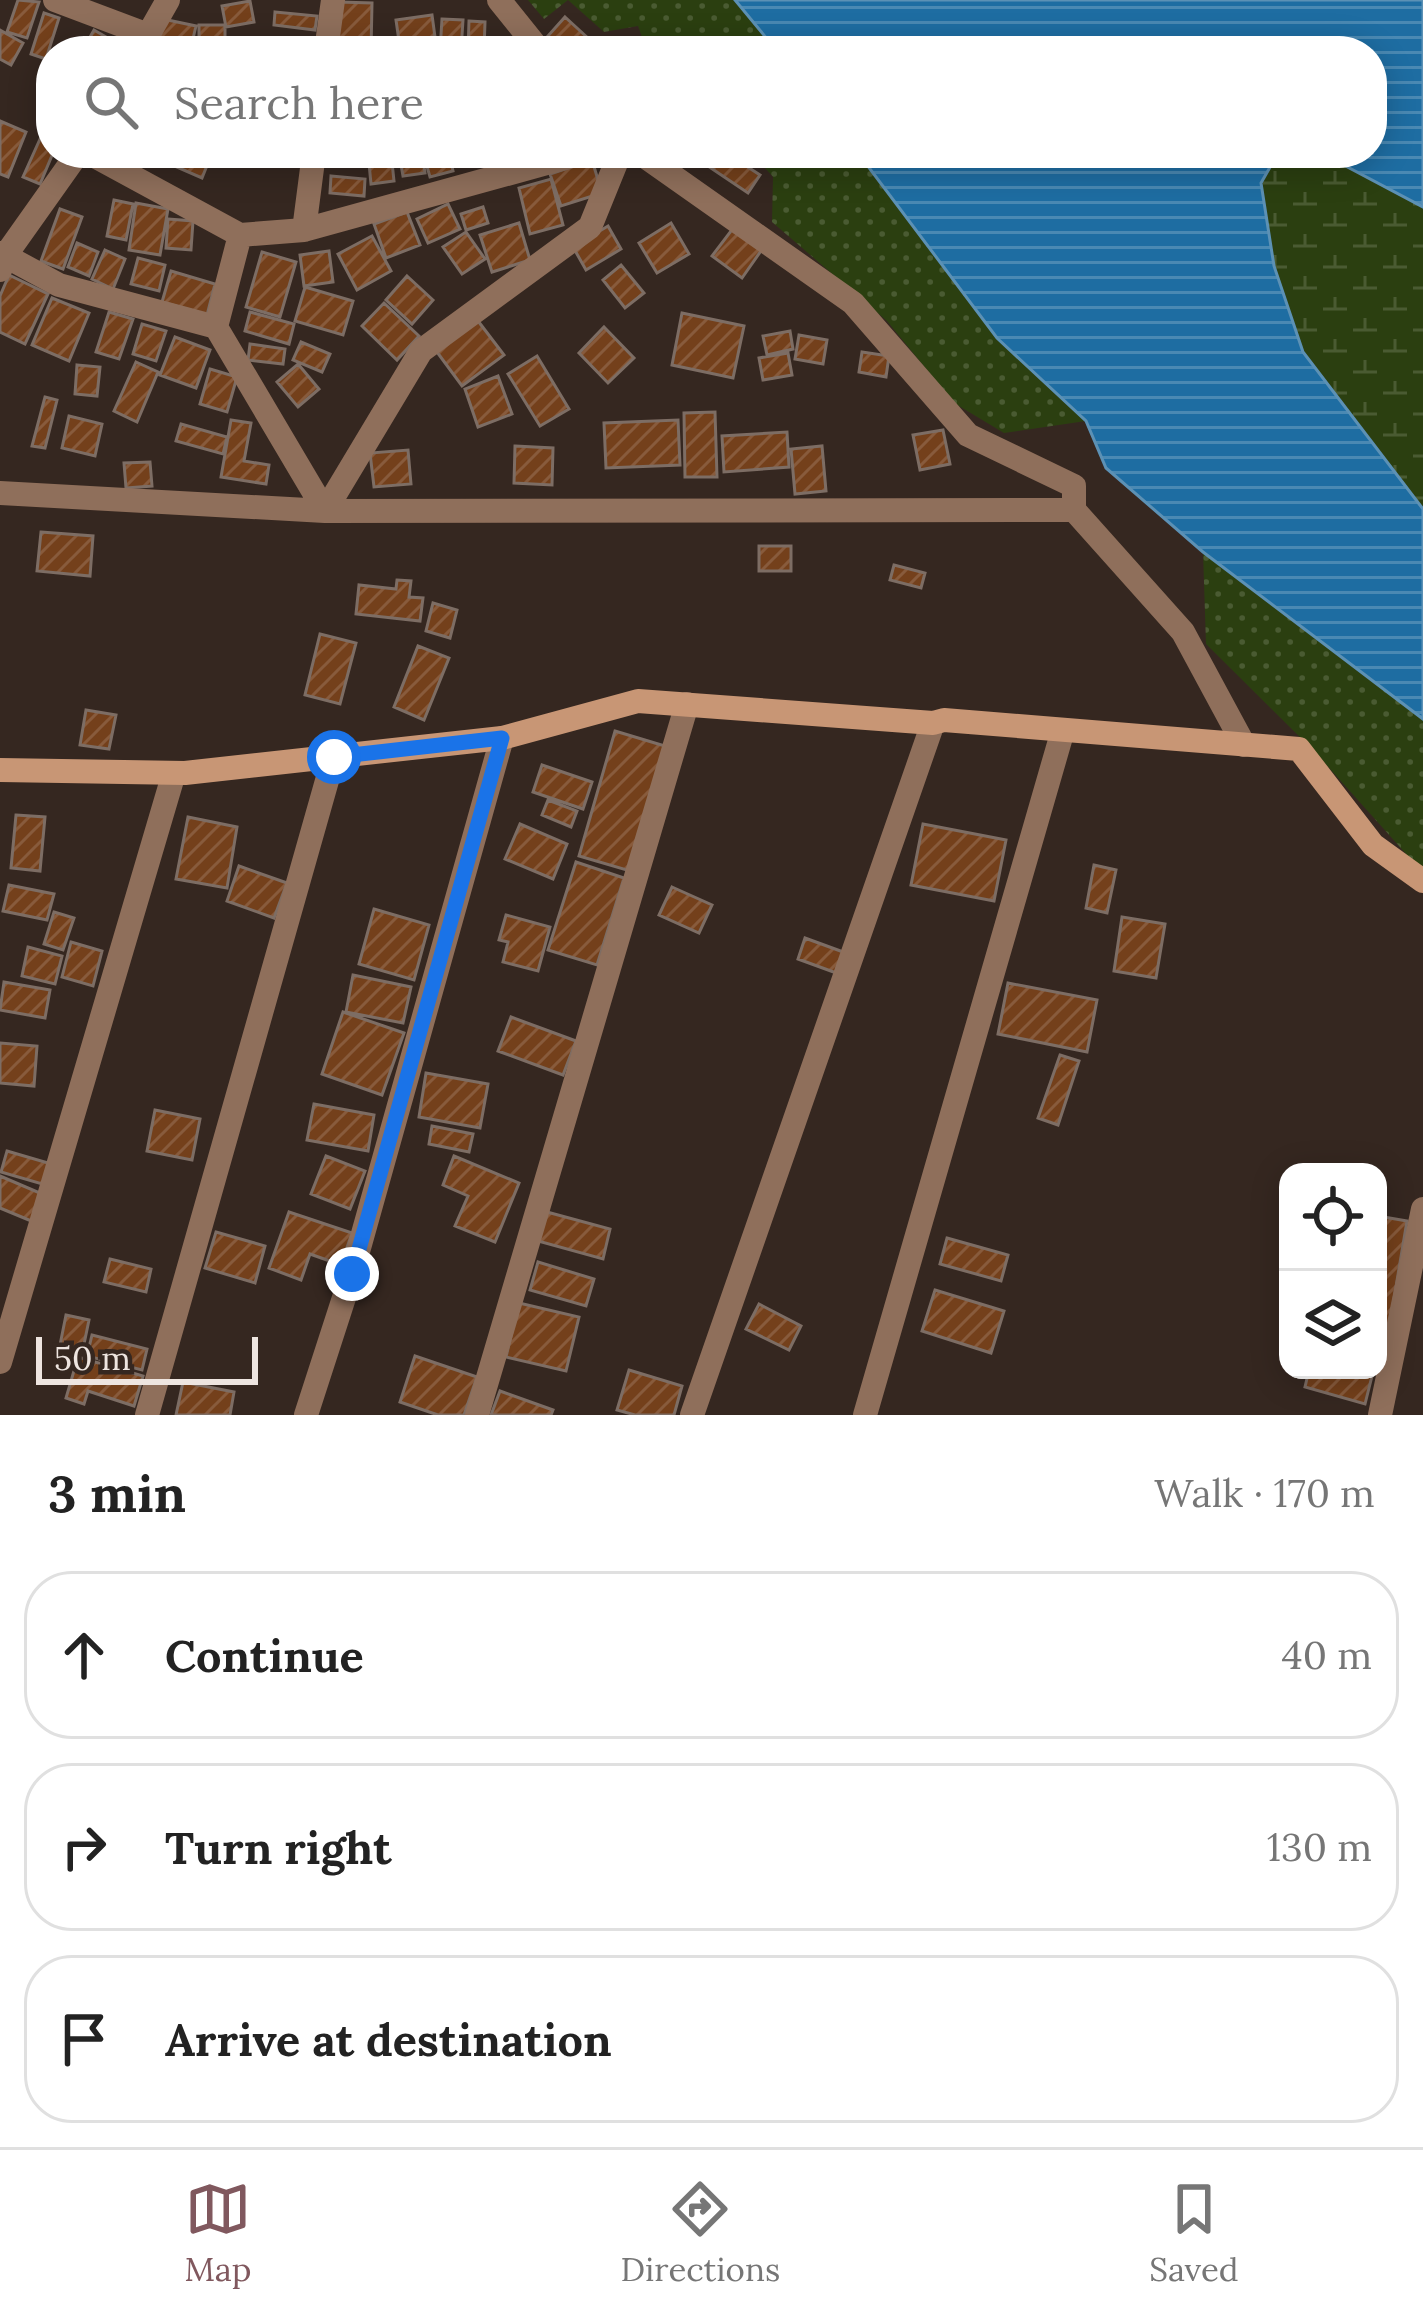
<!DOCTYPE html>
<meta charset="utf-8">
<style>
body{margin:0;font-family:Lora,serif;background:#f6f6f6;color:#222}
.controls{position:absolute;right:36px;bottom:36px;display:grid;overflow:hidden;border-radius:24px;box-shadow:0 6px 30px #0003}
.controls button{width:108px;height:108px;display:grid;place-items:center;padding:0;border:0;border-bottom:3px solid #e0e0e0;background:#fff;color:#222;font:60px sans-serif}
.scale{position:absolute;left:36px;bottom:30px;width:222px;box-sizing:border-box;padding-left:12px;border:6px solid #eee5e0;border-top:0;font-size:33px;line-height:42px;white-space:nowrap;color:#eee5e0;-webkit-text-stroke:9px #352720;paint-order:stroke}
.stop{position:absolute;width:36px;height:36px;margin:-27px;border:9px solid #1a73e8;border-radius:50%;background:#fff}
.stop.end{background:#1a73e8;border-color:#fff;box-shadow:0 3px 12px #0008}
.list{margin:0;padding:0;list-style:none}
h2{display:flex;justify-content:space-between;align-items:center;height:156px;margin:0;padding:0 48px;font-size:51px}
h2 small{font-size:39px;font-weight:400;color:#767676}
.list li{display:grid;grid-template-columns:78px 1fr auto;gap:36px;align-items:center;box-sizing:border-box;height:168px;margin:0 24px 24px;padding:0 24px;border:3px solid #e0e0e0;border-radius:48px}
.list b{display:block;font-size:45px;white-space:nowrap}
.list em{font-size:39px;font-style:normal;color:#767676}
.icon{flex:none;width:66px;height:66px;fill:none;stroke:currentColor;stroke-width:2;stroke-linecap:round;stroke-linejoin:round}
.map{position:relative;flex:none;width:1423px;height:1415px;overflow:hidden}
.search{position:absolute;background:#fff;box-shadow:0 6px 30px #0003;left:36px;right:36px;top:36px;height:132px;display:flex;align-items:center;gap:30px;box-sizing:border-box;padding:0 42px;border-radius:48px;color:#767676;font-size:45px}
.sheet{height:732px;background:#fff}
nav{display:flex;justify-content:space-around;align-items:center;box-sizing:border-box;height:168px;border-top:3px solid #e0e0e0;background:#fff;font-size:33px;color:#767676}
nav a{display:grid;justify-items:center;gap:6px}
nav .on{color:#80585e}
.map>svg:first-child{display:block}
.grass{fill:url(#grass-dots)}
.wetland{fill:url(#wetland-marsh)}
.water{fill:url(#water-rules);stroke:#5c91b5;stroke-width:3}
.building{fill:url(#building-hatch);stroke:#7d6d64;stroke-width:3}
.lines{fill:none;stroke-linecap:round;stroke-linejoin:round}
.minor{stroke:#8f6f5b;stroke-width:24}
.secondary{stroke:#c89675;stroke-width:24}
.route{stroke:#1a73e8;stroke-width:15}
</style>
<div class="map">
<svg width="1423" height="1415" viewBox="0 0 1423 1415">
<defs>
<pattern id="grass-dots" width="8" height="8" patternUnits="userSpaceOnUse" patternTransform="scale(3)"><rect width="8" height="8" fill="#2b3f10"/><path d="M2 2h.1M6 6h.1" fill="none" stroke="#4a5b32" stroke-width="1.8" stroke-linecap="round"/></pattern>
<pattern id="wetland-marsh" width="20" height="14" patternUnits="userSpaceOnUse" patternTransform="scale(3)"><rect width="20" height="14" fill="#2b3f10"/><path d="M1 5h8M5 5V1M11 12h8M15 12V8" fill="none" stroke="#4a5b32"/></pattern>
<pattern id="water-rules" width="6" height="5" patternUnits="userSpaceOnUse" patternTransform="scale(3)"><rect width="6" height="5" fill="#1e6da2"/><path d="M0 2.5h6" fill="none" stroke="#4a89b3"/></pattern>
<pattern id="building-hatch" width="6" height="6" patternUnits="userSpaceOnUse" patternTransform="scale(3)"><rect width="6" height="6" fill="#74401b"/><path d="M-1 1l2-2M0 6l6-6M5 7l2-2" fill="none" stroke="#885b3c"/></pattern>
</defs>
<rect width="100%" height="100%" fill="#352720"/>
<!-- grass -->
<path class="grass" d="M 528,0 L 735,0 L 777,51 L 647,51 L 638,26 L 604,32 L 568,0 L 544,19 Z
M 752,153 L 858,153 L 997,338 L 1086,421 L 1004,433 L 954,403 L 887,321 L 772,222 L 773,177 Z
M 1203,552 L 1423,719 L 1423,869 L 1416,865 L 1314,751 L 1206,644 Z"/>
<!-- wetland -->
<path class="wetland" d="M 1278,153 L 1321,153 L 1423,207 L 1423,509 L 1303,353 L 1274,266 L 1261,183 Z"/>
<!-- water -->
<path class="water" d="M 735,0 L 1423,0 L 1423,207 L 1321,153 L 1372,153 L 1372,51 L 777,51 Z
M 858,153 L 1278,153 L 1261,183 L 1274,266 L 1303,352 L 1423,509 L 1423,719 L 1203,552 L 1106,468 L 1086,421 L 997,338 Z"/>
<!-- building -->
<path class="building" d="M 18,0 L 39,2 L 27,38 L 7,32 Z
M 250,1 L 254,22 L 226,27 L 222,6 Z
M 339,2 L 372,3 L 371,51 L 338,51 Z
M 275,12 L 317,16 L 315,30 L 274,25 Z
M 44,13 L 59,18 L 46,59 L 31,54 Z
M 432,15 L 435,37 L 399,41 L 396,20 Z
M 565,17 L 602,51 L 563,51 L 547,37 Z
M 163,19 L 196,26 L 190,51 L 156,51 Z
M 442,19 L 463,20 L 461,51 L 440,51 Z
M 469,21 L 485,22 L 484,51 L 468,51 Z
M 199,25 L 225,25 L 225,51 L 199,51 Z
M 0,30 L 23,43 L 11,65 L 0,59 Z
M 94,30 L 130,51 L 82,51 Z
M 49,119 L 51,153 L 53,153 L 40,184 L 23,177 Z
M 0,121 L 26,132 L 8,177 L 0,174 Z
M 177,153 L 212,153 L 202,178 L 172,165 Z
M 368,153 L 391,153 L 394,181 L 371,184 Z
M 399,153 L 422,153 L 425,173 L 403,176 Z
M 435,153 L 449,153 L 453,171 L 430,177 L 424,156 Z
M 703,153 L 726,153 L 760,175 L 748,193 L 699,160 Z
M 592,160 L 602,193 L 561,206 L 550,174 Z
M 331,176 L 365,179 L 364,196 L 330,193 Z
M 551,179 L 563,225 L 530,234 L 519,188 Z
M 114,200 L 133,204 L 126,240 L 107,236 Z
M 136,203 L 168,209 L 160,255 L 129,250 Z
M 448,204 L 460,229 L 428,243 L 417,219 Z
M 483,207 L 488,223 L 466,230 L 461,214 Z
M 60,209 L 82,217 L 63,269 L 41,261 Z
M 407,212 L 420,245 L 386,258 L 374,224 Z
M 168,219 L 193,221 L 191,250 L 166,248 Z
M 519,223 L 530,260 L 492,272 L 480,235 Z
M 671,223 L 689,254 L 657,273 L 639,243 Z
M 608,226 L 621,249 L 586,270 L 573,247 Z
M 734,227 L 763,248 L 742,278 L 712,256 Z
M 466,232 L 485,259 L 462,274 L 443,247 Z
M 372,236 L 391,271 L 357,290 L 338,254 Z
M 77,243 L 98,252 L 89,276 L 68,267 Z
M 105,250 L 125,259 L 113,289 L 92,279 Z
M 329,251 L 333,282 L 304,286 L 300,255 Z
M 262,252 L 296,262 L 280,317 L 246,307 Z
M 138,258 L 165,265 L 159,291 L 131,284 Z
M 621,265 L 644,293 L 625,308 L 603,280 Z
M 171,271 L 215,284 L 207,315 L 162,302 Z
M 9,275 L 48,294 L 25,344 L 0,332 L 0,296 Z
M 407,276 L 433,300 L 412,324 L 386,300 Z
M 305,287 L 353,301 L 343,335 L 295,321 Z
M 52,298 L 89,313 L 69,361 L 32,345 Z
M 384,303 L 419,336 L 397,360 L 362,326 Z
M 109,312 L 133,319 L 119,359 L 96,352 Z
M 250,312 L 294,324 L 289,344 L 245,331 Z
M 682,313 L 744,326 L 733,378 L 672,365 Z
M 475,317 L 504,355 L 462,386 L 434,348 Z
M 142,324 L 166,331 L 156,361 L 133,354 Z
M 604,327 L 634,358 L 608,383 L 579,353 Z
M 790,331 L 793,349 L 767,355 L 763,336 Z
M 799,335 L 827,340 L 823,364 L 795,359 Z
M 175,337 L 210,350 L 196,388 L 160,375 Z
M 301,342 L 330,354 L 322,372 L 293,360 Z
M 250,344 L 285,349 L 283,364 L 248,360 Z
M 862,352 L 889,356 L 886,377 L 859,372 Z
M 788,353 L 792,375 L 763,380 L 759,358 Z
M 537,356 L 569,409 L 540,426 L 508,374 Z
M 136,362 L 158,372 L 137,422 L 114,411 Z
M 298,364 L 319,389 L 298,407 L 277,382 Z
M 77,365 L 100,367 L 97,396 L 75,394 Z
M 210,369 L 237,377 L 227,412 L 200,404 Z
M 498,376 L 512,414 L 478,427 L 465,389 Z
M 45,397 L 57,400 L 45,448 L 32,446 Z
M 715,412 L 717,477 L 685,477 L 684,413 Z
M 69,416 L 102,424 L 95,456 L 62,448 Z
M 231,420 L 251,423 L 244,461 L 269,465 L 266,484 L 221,477 Z
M 678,420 L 680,465 L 606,468 L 604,423 Z
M 181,424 L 227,437 L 223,454 L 176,441 Z
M 943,430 L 950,464 L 920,470 L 913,435 Z
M 787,432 L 789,467 L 724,472 L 722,436 Z
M 515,446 L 553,448 L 552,485 L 514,483 Z
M 822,446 L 826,491 L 795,494 L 791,449 Z
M 408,450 L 411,484 L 374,487 L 370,453 Z
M 150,462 L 152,486 L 126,488 L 124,463 Z
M 41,532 L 93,536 L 90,576 L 37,571 Z
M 759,546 L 791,546 L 791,571 L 759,571 Z
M 894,565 L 925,573 L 921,588 L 890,580 Z
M 397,580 L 411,581 L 409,597 L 423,598 L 420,621 L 356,614 L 359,585 L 396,589 Z
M 433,603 L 457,610 L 450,638 L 426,631 Z
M 320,634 L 356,643 L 340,704 L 305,695 Z
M 418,646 L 449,658 L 424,720 L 394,707 Z
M 86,710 L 116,715 L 109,749 L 80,745 Z
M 615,731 L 665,746 L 630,871 L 579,856 Z
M 542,765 L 592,782 L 583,809 L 533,792 Z
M 548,800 L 577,811 L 571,827 L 542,815 Z
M 16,815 L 45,817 L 40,871 L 11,868 Z
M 188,817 L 237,827 L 227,888 L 176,879 Z
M 520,824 L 567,844 L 553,879 L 505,859 Z
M 923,824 L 1006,840 L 994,901 L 911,885 Z
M 576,862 L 624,878 L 597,965 L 548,950 Z
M 1094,865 L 1116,870 L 1107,913 L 1086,908 Z
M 239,866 L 287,883 L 274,918 L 227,901 Z
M 9,885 L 54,894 L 47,920 L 3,911 Z
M 672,887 L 712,905 L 699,933 L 659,915 Z
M 374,909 L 429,925 L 414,980 L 359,964 Z
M 54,912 L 74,918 L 63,950 L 44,944 Z
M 506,915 L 550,927 L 538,971 L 503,962 L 508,942 L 499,940 Z
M 1122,917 L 1165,924 L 1156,978 L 1114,971 Z
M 805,938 L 846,953 L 839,974 L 798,959 Z
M 71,942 L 102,951 L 93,986 L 62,977 Z
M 28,947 L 62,956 L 55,984 L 22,976 Z
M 353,975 L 411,987 L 403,1023 L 346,1012 Z
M 4,982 L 50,990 L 45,1018 L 0,1010 Z
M 1008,983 L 1097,1000 L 1087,1052 L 998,1034 Z
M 343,1012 L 404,1033 L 382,1095 L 322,1074 Z
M 511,1017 L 576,1041 L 563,1075 L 498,1051 Z
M 0,1043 L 37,1046 L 34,1086 L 0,1083 Z
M 1060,1055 L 1079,1061 L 1058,1125 L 1038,1118 Z
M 426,1073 L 488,1084 L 480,1128 L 419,1117 Z
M 314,1104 L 374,1115 L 368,1151 L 307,1140 Z
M 155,1110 L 200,1119 L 192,1160 L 147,1151 Z
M 432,1126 L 473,1134 L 469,1152 L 429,1144 Z
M 7,1151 L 55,1165 L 49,1186 L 1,1172 Z
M 326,1156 L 365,1171 L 350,1209 L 311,1194 Z
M 454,1156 L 519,1183 L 495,1242 L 455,1226 L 468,1196 L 443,1185 Z
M 0,1176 L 47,1196 L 36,1223 L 0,1208 Z
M 289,1212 L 352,1233 L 341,1265 L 310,1254 L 301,1280 L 269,1268 Z
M 547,1212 L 610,1229 L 603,1259 L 538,1241 Z
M 1378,1216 L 1407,1221 L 1384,1358 L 1378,1358 Z
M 216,1232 L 265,1246 L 255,1283 L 205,1268 Z
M 947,1238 L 1008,1255 L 1001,1281 L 940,1264 Z
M 110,1259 L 151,1269 L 146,1292 L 104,1282 Z
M 538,1262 L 594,1279 L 586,1306 L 530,1290 Z
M 935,1290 L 1004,1311 L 991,1353 L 922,1331 Z
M 519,1303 L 579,1317 L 566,1371 L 506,1357 Z
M 759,1304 L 801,1326 L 789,1350 L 746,1329 Z
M 66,1315 L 89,1320 L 83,1349 L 60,1345 Z
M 92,1335 L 147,1349 L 142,1370 L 87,1356 Z
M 415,1356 L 477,1377 L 464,1415 L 438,1415 L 400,1402 Z
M 78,1357 L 143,1376 L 134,1406 L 88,1391 L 84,1404 L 66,1398 Z
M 629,1370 L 682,1386 L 674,1415 L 635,1415 L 617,1410 Z
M 1309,1370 L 1373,1372 L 1365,1404 L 1305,1387 Z
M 183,1382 L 234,1392 L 230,1415 L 176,1415 Z
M 500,1391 L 553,1410 L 551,1415 L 491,1415 Z"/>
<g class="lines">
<!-- minor -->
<path class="minor" d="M 55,0 L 148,35
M 499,0 L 540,51
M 139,51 L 168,0
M 326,51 L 333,0
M 89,153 L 240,235 L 304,230 L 583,153
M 640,153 L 853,303 L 968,435 L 1074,486 L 1074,510 L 1183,632 L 1244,745
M 304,230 L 314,153
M 0,253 L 59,285 L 216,327 L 325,511
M 0,270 L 5,256 L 78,153
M 216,327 L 240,235
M 0,493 L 325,511 L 1074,510
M 325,511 L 421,351 L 590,227 L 620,153
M 0,1362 L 174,773
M 147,1415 L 334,756
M 306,1415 L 352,1273 L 502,738
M 477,1415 L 687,704
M 692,1415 L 933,723
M 865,1415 L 1063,730
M 1380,1415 L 1423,1209"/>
<!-- secondary -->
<path class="secondary" d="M 0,770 L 185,773 L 502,738 L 638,701 L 933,723 L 944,720 L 1299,749 L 1373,845 L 1423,881"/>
</g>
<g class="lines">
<!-- route -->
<path class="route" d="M 334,757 L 502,738 L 352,1274"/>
</g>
</svg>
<div class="controls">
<button><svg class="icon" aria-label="locate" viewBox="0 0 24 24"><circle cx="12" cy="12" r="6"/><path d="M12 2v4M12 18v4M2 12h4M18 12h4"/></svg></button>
<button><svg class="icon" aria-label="layers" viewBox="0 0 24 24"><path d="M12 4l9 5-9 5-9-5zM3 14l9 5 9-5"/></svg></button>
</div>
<div class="scale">50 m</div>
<div class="stop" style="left:334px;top:757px"></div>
<div class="stop end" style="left:352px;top:1274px"></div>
<div class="search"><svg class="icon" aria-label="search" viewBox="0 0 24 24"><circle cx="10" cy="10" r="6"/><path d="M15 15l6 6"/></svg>Search here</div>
</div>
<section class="sheet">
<h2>3 min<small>Walk · 170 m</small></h2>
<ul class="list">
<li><svg class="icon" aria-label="ahead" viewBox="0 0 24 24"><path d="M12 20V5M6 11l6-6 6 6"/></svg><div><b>Continue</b></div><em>40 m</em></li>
<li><svg class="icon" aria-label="right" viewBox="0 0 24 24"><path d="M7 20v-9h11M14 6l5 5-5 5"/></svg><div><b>Turn right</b></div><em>130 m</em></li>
<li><svg class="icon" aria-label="arrive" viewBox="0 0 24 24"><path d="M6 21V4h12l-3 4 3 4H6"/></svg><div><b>Arrive at destination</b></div></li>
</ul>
</section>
<nav>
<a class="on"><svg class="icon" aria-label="map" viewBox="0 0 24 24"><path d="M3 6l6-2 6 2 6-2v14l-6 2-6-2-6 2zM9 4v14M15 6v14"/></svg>Map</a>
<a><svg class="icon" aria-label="directions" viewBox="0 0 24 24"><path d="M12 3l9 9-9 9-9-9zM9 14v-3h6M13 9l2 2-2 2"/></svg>Directions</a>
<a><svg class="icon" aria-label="saved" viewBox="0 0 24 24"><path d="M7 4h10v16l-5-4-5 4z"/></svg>Saved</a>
</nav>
